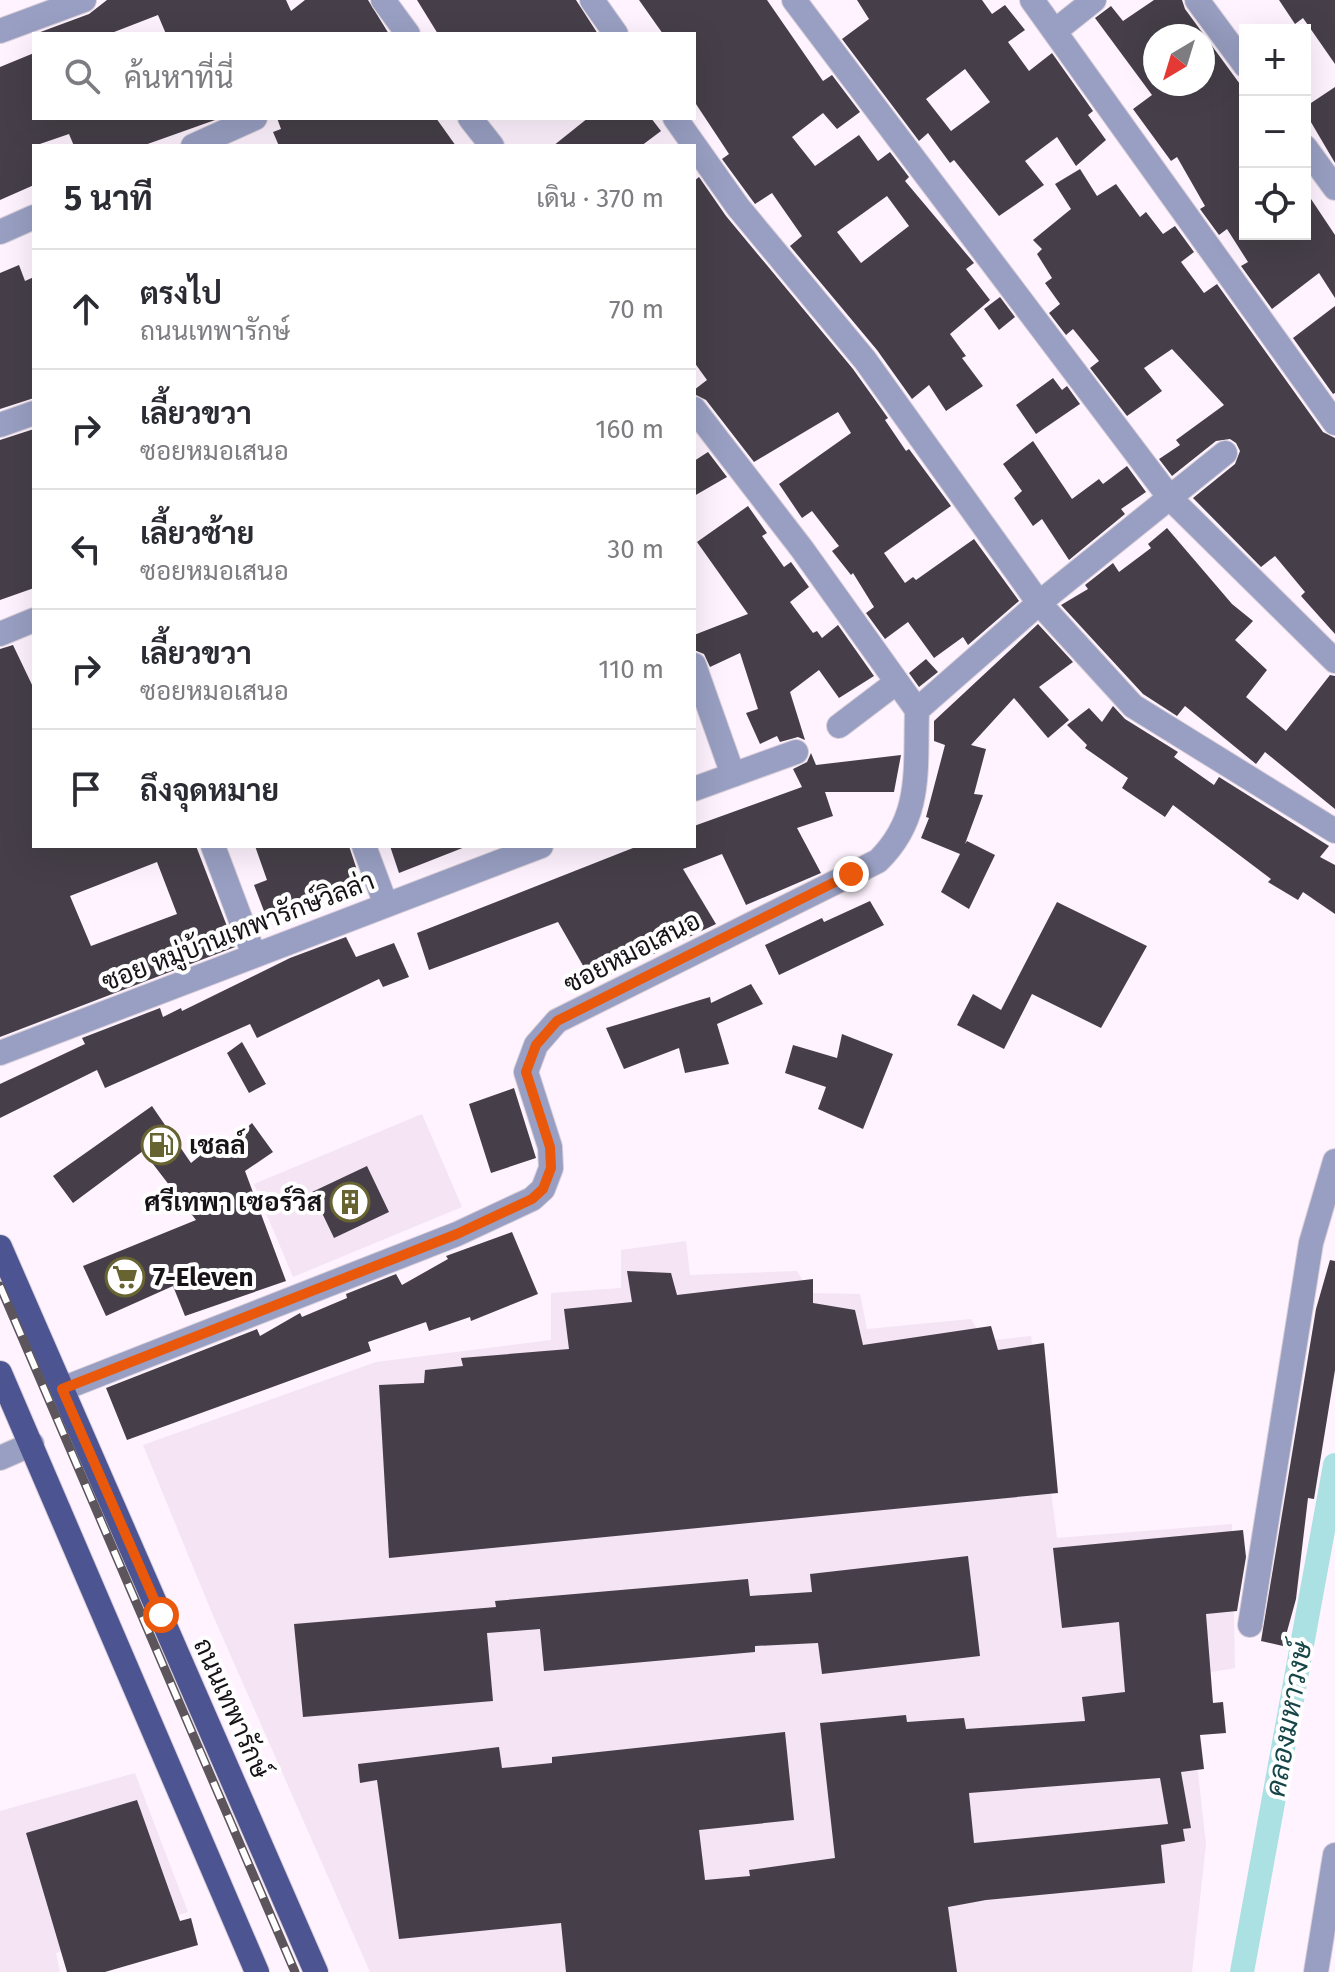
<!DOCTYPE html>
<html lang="th">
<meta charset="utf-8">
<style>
body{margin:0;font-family:"Fira Sans",Sarabun,sans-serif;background:#f2f2f3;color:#2b2b33}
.controls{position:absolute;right:24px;top:24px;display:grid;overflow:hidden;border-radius:0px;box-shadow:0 8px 32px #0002}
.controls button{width:72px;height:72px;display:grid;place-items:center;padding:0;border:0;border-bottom:2px solid #e1e1e2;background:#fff;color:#2b2b33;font:40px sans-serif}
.compass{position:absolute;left:1143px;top:24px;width:72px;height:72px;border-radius:50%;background:#fff;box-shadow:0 8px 32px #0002;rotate:218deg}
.stop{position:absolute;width:24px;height:24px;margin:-18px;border:6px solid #ea580c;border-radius:50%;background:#fff}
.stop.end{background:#ea580c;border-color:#fff;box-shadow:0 2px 8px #0008}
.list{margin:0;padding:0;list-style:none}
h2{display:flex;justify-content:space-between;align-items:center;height:104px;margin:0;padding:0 32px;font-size:34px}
h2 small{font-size:26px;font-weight:400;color:#7c7c81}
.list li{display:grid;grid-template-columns:52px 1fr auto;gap:24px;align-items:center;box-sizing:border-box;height:120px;padding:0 32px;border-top:2px solid #e1e1e2}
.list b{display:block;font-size:30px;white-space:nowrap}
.list p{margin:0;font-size:26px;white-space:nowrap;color:#7c7c81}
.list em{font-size:26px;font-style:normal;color:#7c7c81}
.icon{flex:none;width:44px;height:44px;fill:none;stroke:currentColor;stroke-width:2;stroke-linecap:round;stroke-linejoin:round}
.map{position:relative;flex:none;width:1335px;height:1972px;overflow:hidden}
.search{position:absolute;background:#fff;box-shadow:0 8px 32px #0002;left:32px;top:32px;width:664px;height:88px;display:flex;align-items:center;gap:20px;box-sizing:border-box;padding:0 28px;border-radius:0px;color:#7c7c81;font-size:30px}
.panel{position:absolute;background:#fff;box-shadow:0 8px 32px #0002;left:32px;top:144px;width:664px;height:704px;border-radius:0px}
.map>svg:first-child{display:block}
.built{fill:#f4e4f4}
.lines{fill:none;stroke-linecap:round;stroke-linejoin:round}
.canal{stroke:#ace1e4;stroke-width:24}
.building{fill:#463f49;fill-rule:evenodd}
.minor-casing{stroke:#d9cfd9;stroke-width:26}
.major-casing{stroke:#d9cfd9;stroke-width:26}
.minor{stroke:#989fc2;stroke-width:24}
.major{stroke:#4c5591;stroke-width:24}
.rail-casing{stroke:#5c565c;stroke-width:9}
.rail{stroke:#fff;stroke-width:6;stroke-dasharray:18;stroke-linecap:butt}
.route{stroke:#ea580c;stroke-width:10}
.labels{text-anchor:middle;stroke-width:8;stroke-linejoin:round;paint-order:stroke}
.street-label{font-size:26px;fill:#171317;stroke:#fff}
.poi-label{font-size:26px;font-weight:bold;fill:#171317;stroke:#fff;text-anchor:start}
.water-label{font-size:28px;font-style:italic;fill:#174649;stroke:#fff}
</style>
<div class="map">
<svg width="1335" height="1972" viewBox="0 0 1335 1972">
<rect width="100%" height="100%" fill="#fef3fe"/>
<!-- built -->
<path class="built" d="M 422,1114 L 462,1207 L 293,1277 L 254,1184 Z
M 686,1241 L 690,1275 L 797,1271 L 811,1293 L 860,1294 L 867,1329 L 971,1319 L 984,1341 L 1031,1336 L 1057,1538 L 1232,1524 L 1235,1668 L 1187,1676 L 1206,1844 L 1192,1972 L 370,1972 L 212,1613 L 143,1445 L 376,1362 L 551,1340 L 551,1293 L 621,1288 L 621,1250 Z
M 135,1773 L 188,1912 L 56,1953 L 60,1972 L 0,1972 L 0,1811 Z"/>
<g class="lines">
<!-- canal -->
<path class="canal" d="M 1242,1972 L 1335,1465"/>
</g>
<!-- building -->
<path class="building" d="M 107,0 L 286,0 L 291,11 L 305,0 L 368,0 L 389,34 L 166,34 L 158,15 L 109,34 L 35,34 L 89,14 Z
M 417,0 L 576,0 L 598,34 L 438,34 Z
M 639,0 L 767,0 L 823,81 L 832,75 L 860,112 L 837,129 L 823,113 L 792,137 L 815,166 L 859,135 L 878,161 L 890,152 L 909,177 L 905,181 L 974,263 L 966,269 L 990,300 L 950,334 L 966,356 L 962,358 L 983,386 L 946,411 L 929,385 L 912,399 L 877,350 L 790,246 L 802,236 L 772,193 L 755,204 L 722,159 L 729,154 L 694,101 L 694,34 L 663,34 ZM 887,196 L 909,226 L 861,263 L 837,232 Z
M 857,0 L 982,0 L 992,14 L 1005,5 L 1025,30 L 1008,42 L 1029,71 L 1052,53 L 1093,111 L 1088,115 L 1106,140 L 1076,166 L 1057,137 L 1025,161 L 1044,185 L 999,216 L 954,160 L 950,163 L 928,133 L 919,141 L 842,39 L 869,19 ZM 965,69 L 990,102 L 951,131 L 926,99 Z
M 1154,0 L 1182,0 L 1185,9 L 1245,91 L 1245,234 L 1305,234 L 1305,190 L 1335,235 L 1335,298 L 1319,273 L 1272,309 L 1241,266 L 1248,262 L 1227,229 L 1219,235 L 1200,209 L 1205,206 L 1177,157 L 1171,161 L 1133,109 L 1152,95 L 1095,18 L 1111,6 L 1123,21 ZM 1155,36 L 1203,36 L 1203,84 L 1155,84 Z
M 1279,0 L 1335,0 L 1335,64 L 1303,18 L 1295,24 Z
M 34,53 L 34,118 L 215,120 L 142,146 L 74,146 L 69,134 L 34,146 L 34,185 L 0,200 L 0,67 Z
M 1335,87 L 1335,163 L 1305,112 L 1305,107 Z
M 277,118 L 436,118 L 456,146 L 279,146 L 273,132 L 281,129 Z
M 588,118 L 651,118 L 661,131 L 641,146 L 553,146 Z
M 1080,169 L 1097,196 L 1116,184 L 1140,217 L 1146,212 L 1163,234 L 1175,226 L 1194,252 L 1181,262 L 1204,293 L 1217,284 L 1323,432 L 1335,438 L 1335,634 L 1301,596 L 1305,592 L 1275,556 L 1261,567 L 1193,498 L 1235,464 L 1240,451 L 1236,443 L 1230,439 L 1216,441 L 1172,476 L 1159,459 L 1180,445 L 1176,440 L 1224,405 L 1172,349 L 1144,368 L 1162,391 L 1127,416 L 1090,368 L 1099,361 L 1073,329 L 1066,335 L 1049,313 L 1060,304 L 1045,283 L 1052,278 L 1037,254 L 1042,249 L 1033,240 L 1071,209 L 1055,184 Z
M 699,177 L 726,216 L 853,369 L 888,418 L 885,420 L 906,451 L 909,449 L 951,506 L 884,553 L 905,583 L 913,577 L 916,580 L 974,539 L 1019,601 L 968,645 L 963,637 L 934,658 L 908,622 L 885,639 L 866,613 L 874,607 L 853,573 L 851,575 L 832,551 L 839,546 L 812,511 L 802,518 L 779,484 L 851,433 L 838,412 L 754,462 L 706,400 L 694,394 L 694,390 L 707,380 L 694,362 L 694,181 Z
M 19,265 L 25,281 L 34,277 L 34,398 L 0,409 L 0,273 Z
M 1000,297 L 1015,317 L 999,330 L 984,309 Z
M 1335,306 L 1335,393 L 1333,394 L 1293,338 Z
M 1053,378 L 1062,390 L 1067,386 L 1080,404 L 1036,434 L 1016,405 Z
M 34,429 L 34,588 L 0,600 L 0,440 Z
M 1033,441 L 1072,499 L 1099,479 L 1103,484 L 1127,466 L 1146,492 L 1121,509 L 1125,514 L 1069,560 L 1042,519 L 1033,526 L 1014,498 L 1022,491 L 1003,464 Z
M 708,452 L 727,477 L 694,496 L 694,461 Z
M 748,506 L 767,533 L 762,536 L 784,567 L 791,562 L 809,587 L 790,602 L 813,633 L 817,631 L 822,638 L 838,625 L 874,676 L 839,698 L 819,670 L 790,692 L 805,740 L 798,737 L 780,742 L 777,736 L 760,744 L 746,713 L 758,709 L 740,653 L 710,667 L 704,654 L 694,650 L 694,635 L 748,614 L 697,542 Z
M 1167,528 L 1232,604 L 1253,621 L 1235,640 L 1267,670 L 1246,697 L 1286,731 L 1330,675 L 1335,676 L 1335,809 L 1265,752 L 1256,764 L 1185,706 L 1177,716 L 1143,694 L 1061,605 L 1088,589 L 1085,585 L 1113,563 L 1119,572 L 1151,548 L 1148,544 Z
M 1038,624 L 1073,662 L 1039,687 L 1069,720 L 1048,738 L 1014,698 L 971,745 L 986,749 L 974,794 L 983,795 L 965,844 L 967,841 L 995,855 L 969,909 L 941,892 L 960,854 L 921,838 L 929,818 L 926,817 L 945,745 L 934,741 L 934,721 Z
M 13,645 L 34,689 L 34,846 L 196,846 L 235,947 L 0,1037 L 0,649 ZM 157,862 L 177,914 L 91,946 L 70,896 Z
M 926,659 L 938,672 L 919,687 L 909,673 Z
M 1113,706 L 1125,719 L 1178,752 L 1174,757 L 1214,785 L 1219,777 L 1329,846 L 1320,857 L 1335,865 L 1335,914 L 1303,892 L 1298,900 L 1268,882 L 1271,879 L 1173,805 L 1165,817 L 1122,788 L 1128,778 L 1085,748 L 1087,745 L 1067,725 L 1089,708 L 1102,722 Z
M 811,753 L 816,765 L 901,755 L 894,792 L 825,792 L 833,816 L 797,828 L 821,873 L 746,905 L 722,854 L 683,869 L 716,924 L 593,983 L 558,922 L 429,970 L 417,933 L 638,846 L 694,846 L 694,826 L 802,787 L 793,769 L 807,762 Z
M 255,846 L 349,846 L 362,885 L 267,919 L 254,885 L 267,880 Z
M 390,846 L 465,846 L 465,847 L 399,873 Z
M 870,901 L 884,925 L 779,975 L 765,945 L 822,918 L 824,922 Z
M 1057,902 L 1147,946 L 1101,1028 L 1032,994 L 1004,1049 L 957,1025 L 973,994 L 1001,1010 Z
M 346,937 L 356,957 L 394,943 L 409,977 L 383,987 L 379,979 L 257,1038 L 250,1024 L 105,1088 L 97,1070 L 0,1118 L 0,1084 L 85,1044 L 82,1038 L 160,1008 L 163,1017 L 181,1008 L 182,1011 L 290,958 Z
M 751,984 L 763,1004 L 717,1024 L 729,1064 L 685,1073 L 679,1048 L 624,1069 L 606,1028 L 710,997 L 711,1003 Z
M 842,1034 L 893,1054 L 863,1129 L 818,1109 L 826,1087 L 785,1073 L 793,1045 L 837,1058 Z
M 242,1042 L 266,1084 L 249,1093 L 227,1053 Z
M 514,1088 L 536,1158 L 491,1173 L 469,1104 Z
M 152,1106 L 191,1163 L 218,1141 L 223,1149 L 252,1123 L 273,1152 L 245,1171 L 286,1281 L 185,1316 L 173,1286 L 106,1316 L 83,1266 L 196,1220 L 143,1151 L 73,1203 L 53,1176 Z
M 367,1166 L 389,1212 L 334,1238 L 312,1192 Z
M 512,1232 L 538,1294 L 471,1321 L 470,1317 L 429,1331 L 426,1322 L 368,1342 L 371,1351 L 127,1440 L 106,1388 L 257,1329 L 260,1336 L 300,1313 L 302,1317 L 347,1298 L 346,1294 L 396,1274 L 402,1285 L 448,1259 L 446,1256 Z
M 1330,1260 L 1335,1261 L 1335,1370 L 1314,1499 L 1308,1498 L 1296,1599 L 1283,1646 L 1261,1641 L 1316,1309 Z
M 627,1271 L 671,1273 L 677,1295 L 813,1279 L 813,1303 L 855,1310 L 863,1345 L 991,1326 L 998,1350 L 1044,1343 L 1058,1493 L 389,1558 L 379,1385 L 424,1383 L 425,1370 L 463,1366 L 461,1358 L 569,1349 L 564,1309 L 632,1302 Z
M 1243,1530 L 1246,1557 L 1237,1611 L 1206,1614 L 1213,1703 L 1223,1702 L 1226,1733 L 1200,1735 L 1204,1769 L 1181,1772 L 1191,1828 L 1183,1829 L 1185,1841 L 1161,1845 L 1165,1883 L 986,1900 L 948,1907 L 957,1972 L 566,1972 L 561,1923 L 399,1939 L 377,1780 L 360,1783 L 358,1764 L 499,1747 L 502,1768 L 552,1763 L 552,1757 L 785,1732 L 794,1820 L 699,1830 L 705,1880 L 750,1876 L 749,1870 L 835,1858 L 820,1723 L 906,1715 L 907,1722 L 964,1718 L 966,1729 L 1085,1721 L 1082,1697 L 1125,1692 L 1119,1622 L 1062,1628 L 1053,1548 ZM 1160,1778 L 1168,1824 L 974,1843 L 969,1793 Z
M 968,1556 L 980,1656 L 822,1674 L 818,1643 L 755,1646 L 755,1652 L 544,1671 L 540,1629 L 487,1633 L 493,1701 L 303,1717 L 294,1624 L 496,1607 L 495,1601 L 748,1579 L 750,1596 L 812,1592 L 810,1574 Z
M 137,1800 L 180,1921 L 191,1918 L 198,1945 L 105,1972 L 67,1972 L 26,1833 Z"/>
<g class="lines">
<defs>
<path id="minor" d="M 383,0 L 408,34
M 592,0 L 616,34
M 794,0 L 1170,498 L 1335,661
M 1032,0 L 1335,423
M 1197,0 L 1245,65
M 0,31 L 84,0
M 1055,31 L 1094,0
M 470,118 L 492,146
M 675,118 L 738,207 L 865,360 L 1039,603 L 1133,706 L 1335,831
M 193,146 L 255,118
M 1305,147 L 1335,188
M 0,232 L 34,217
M 694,409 L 802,549 L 917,710
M 0,425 L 34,413
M 0,634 L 34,620
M 694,665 L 733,775
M 839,726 L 897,682
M 694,789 L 796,752
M 213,846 L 254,955
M 364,846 L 386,905
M 0,1053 L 541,846
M 62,1389 L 457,1234 L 532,1199 L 543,1189 L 551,1168 L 550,1147 L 526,1072 L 536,1045 L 557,1021 L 878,861 C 923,817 915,769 917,710 L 1039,603 L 1225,453
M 0,1458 L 32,1444
M 1250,1625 L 1311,1243 L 1335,1161
M 1316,1972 L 1335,1855"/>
<path id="major" d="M 0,1247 L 316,1972
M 0,1373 L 257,1972"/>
</defs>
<!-- minor casing -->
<use href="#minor" class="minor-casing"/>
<!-- major casing -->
<use href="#major" class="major-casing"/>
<!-- minor -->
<use href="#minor" class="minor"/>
<!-- major -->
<use href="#major" class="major"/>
<defs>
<path id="rail" d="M 0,1286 L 295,1972"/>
</defs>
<!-- rail casing -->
<use href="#rail" class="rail-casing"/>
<!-- rail -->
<use href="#rail" class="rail"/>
</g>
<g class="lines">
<!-- route -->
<path class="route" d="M 161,1615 L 62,1389 L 457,1234 L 532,1199 L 543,1189 L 551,1168 L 550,1147 L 526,1072 L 536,1045 L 557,1021 L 851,874"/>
</g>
<!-- icons -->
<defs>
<symbol id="fuel-ring" viewBox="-11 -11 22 22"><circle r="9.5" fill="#fff" stroke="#676431" stroke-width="1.5"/><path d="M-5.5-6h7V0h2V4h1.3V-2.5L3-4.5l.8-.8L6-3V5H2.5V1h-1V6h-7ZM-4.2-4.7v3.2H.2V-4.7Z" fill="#676431"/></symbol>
<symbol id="building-ring" viewBox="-11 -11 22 22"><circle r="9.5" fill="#fff" stroke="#676431" stroke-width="1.5"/><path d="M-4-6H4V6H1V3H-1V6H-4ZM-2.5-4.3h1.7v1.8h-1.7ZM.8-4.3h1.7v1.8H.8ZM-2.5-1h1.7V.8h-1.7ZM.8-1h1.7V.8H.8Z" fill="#676431"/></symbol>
<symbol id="supermarket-ring" viewBox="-11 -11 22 22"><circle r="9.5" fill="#fff" stroke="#676431" stroke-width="1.5"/><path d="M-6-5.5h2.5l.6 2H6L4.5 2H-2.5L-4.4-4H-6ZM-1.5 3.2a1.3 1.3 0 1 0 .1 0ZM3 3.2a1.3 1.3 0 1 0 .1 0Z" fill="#676431"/></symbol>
</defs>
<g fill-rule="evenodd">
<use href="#fuel-ring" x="139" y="1123" width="44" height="44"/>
<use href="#building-ring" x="328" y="1180" width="44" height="44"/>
<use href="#supermarket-ring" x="103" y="1255" width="44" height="44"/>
</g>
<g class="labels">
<!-- street labels -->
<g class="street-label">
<text transform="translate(238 931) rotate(-21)" y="9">ซอย หมู่บ้านเทพารักษ์วิลล่า</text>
<text transform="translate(632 952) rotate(-27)" y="9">ซอยหมอเสนอ</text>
<text transform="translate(232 1708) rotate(66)" y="9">ถนนเทพารักษ์</text>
</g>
<!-- poi labels -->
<g class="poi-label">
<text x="189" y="1154">เชลล์</text>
<text x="322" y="1211" text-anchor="end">ศรีเทพา เซอร์วิส</text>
<text x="153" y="1286">7-Eleven</text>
</g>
<!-- water labels -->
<g class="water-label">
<text transform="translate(1288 1719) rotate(-80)" y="10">คลองมหาวงษ์</text>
</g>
</g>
</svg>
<div class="controls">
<button>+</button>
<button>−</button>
<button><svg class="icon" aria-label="locate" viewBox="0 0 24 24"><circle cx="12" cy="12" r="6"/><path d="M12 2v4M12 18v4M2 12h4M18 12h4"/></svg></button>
</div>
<svg class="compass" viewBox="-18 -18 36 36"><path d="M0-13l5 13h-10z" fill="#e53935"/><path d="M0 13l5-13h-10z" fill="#7c7c81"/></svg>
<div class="stop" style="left:161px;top:1615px"></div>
<div class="stop end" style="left:851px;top:874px"></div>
<div class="search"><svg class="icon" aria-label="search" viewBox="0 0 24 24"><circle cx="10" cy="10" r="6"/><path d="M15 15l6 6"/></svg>ค้นหาที่นี่</div>
<section class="panel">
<h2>5 นาที<small>เดิน · 370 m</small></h2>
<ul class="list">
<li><svg class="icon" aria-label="ahead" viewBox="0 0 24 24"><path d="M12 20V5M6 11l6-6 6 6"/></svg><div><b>ตรงไป</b><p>ถนนเทพารักษ์</p></div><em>70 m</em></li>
<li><svg class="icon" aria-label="right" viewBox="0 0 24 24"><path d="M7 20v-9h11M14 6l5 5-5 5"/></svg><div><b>เลี้ยวขวา</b><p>ซอยหมอเสนอ</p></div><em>160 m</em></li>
<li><svg class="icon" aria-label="left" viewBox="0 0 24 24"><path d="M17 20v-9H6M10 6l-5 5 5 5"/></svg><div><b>เลี้ยวซ้าย</b><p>ซอยหมอเสนอ</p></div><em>30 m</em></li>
<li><svg class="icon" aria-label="right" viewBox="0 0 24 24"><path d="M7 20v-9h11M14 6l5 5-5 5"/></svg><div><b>เลี้ยวขวา</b><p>ซอยหมอเสนอ</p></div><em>110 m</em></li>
<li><svg class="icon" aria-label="arrive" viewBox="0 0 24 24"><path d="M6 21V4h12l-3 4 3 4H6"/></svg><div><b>ถึงจุดหมาย</b></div></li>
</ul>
</section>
</div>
